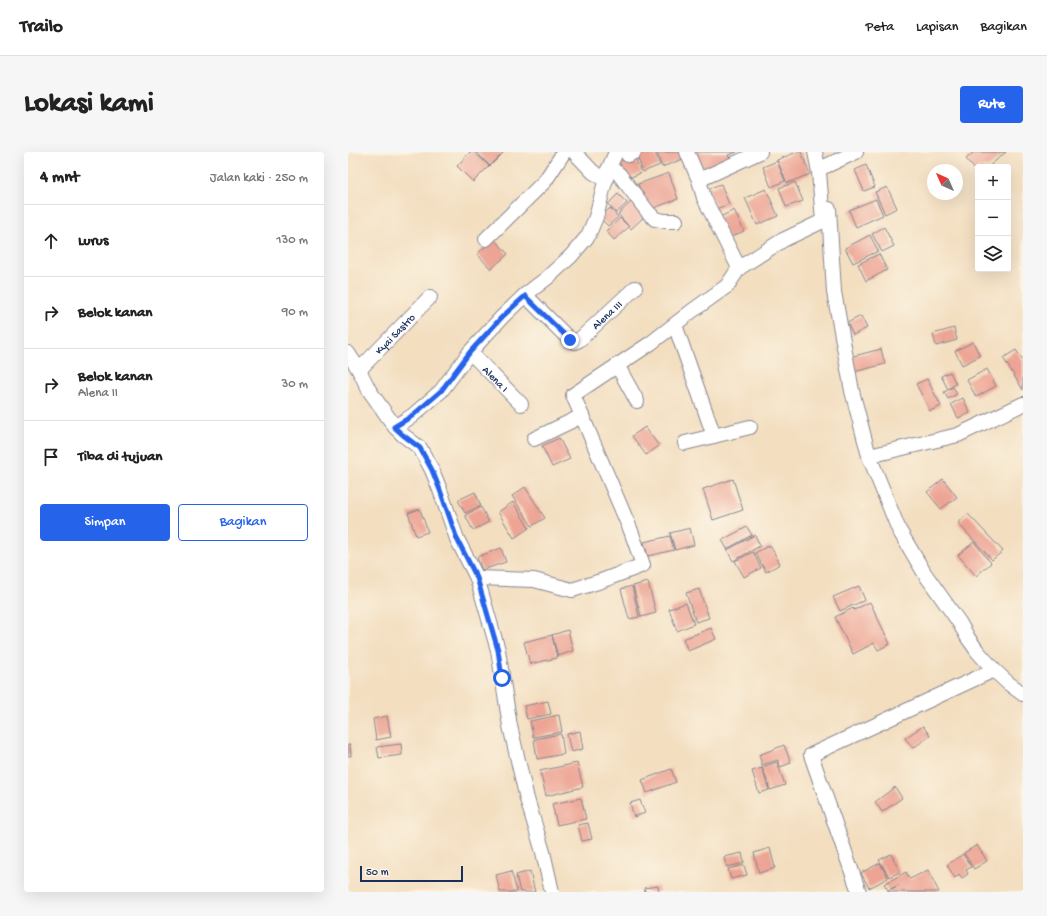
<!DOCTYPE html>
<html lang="id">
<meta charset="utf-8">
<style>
body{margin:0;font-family:"Gochi Hand",sans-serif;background:#f6f6f6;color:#222}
.controls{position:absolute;right:12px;top:12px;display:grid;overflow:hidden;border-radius:4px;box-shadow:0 4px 16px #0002}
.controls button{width:36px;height:36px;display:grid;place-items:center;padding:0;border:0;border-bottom:1px solid #e0e0e0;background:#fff;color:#222;font:20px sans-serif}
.compass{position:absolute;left:579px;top:12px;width:36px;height:36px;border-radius:50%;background:#fff;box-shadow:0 4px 16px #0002;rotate:315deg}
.scale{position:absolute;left:12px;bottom:10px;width:103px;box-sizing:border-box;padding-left:4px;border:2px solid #1b2f5e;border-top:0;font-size:11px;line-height:14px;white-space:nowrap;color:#1b2f5e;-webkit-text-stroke:3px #fcf5e5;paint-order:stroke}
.stop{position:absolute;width:12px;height:12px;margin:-9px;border:3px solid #2563eb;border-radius:50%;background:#fff}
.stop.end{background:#2563eb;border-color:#fff;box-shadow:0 1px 4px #0008}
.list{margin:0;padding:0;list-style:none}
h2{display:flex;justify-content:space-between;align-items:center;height:52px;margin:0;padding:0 16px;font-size:17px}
h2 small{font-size:13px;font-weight:400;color:#767676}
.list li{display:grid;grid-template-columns:26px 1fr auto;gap:12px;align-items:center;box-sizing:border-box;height:72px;padding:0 16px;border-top:1px solid #e0e0e0}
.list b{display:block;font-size:15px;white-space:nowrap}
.list p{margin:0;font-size:13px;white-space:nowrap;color:#767676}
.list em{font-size:13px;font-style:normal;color:#767676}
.actions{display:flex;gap:8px;padding:12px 16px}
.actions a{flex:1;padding:9px 0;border:1px solid #2563eb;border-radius:4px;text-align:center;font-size:14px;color:#2563eb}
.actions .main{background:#2563eb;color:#fff}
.icon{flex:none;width:22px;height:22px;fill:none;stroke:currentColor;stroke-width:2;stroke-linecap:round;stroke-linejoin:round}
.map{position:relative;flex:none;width:675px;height:740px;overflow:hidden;border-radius:4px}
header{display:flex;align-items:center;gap:24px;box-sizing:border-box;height:56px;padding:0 20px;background:#fff;border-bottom:1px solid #e0e0e0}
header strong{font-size:19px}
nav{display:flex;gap:22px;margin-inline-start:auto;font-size:14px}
.intro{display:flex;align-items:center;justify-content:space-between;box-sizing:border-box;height:96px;padding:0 24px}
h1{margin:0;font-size:28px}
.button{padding:10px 18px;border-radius:4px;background:#2563eb;color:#fff;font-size:14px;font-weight:700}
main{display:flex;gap:24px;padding:0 24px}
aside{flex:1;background:#fff;border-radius:4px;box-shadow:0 4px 16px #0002}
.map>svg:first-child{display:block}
.building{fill:#eda494}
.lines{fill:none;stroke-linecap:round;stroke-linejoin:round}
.minor-casing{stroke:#87868f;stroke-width:16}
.minor{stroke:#fff;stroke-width:14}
.route{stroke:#2563eb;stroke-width:5}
.labels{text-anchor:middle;stroke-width:3;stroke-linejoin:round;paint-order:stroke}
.street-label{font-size:11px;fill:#1b2f5e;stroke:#fcf5e5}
</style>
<header>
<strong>Trailo</strong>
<nav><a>Peta</a><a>Lapisan</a><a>Bagikan</a></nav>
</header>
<div class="intro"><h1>Lokasi kami</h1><a class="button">Rute</a></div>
<main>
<aside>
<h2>4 mnt<small>Jalan kaki · 250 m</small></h2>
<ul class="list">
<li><svg class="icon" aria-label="ahead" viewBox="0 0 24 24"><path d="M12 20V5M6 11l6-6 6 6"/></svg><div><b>Lurus</b></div><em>130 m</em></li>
<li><svg class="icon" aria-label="right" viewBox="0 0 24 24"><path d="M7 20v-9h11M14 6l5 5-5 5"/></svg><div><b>Belok kanan</b></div><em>90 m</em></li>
<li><svg class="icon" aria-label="right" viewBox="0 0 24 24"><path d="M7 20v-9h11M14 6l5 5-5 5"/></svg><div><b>Belok kanan</b><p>Alena II</p></div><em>30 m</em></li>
<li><svg class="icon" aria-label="arrive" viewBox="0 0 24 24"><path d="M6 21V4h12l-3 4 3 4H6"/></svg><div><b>Tiba di tujuan</b></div></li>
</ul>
<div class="actions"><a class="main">Simpan</a><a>Bagikan</a></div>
</aside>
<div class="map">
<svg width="675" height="740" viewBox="0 0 675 740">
<rect width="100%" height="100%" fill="#fcf5e5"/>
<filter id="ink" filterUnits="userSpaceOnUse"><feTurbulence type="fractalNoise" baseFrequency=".025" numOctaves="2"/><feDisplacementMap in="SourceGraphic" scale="8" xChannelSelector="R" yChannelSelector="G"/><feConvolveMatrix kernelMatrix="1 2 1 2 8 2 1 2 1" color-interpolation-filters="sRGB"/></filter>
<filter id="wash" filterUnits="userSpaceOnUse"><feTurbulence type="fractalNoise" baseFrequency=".012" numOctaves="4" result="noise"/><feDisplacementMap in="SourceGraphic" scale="16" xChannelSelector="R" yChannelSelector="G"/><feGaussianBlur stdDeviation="0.9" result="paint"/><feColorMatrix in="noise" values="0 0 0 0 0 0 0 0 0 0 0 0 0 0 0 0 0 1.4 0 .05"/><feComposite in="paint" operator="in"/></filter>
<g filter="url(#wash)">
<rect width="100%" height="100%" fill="#f3dec0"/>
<g id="blocks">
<!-- building -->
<path class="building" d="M 122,0 L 126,0 L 141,14 L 125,30 L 109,14 Z
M 128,0 L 154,0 L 155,1 L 142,14 Z
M 292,0 L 307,0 L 312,13 L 295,20 L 288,2 Z
M 309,0 L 332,0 L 335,7 L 314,15 Z
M 346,0 L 389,0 L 380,3 L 382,7 L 354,19 Z
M 449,0 L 453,0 L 462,22 L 439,31 L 429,8 Z
M 626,0 L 658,0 L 640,15 L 630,15 L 630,21 L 618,7 Z
M 286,3 L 293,21 L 278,27 L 271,9 Z
M 429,9 L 437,29 L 423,35 L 415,15 Z
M 518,13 L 527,35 L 516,39 L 507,18 Z
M 321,21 L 330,47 L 300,58 L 290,32 Z
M 447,30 L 455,49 L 438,55 L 431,36 Z
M 373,32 L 381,52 L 368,57 L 360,37 Z
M 539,35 L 549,56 L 537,62 L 527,40 Z
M 418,37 L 430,64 L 409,73 L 397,46 Z
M 270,42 L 279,51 L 268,61 L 260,52 Z
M 528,47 L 535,63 L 508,75 L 501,58 Z
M 285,48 L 298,63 L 283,77 L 270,62 Z
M 262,56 L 270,65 L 260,74 L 252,66 Z
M 386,58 L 396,79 L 380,86 L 370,66 Z
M 272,66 L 281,75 L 266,88 L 258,79 Z
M 536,75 L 546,94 L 534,100 L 524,82 Z
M 522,83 L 530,99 L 505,111 L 497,96 Z
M 146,87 L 160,102 L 143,117 L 129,102 Z
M 531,102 L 539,118 L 518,129 L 510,112 Z
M 513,164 L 519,176 L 505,183 L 499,171 Z
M 606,176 L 609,188 L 588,194 L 585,182 Z
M 625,190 L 632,204 L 614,213 L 607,199 Z
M 533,197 L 537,212 L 506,220 L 502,205 Z
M 668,198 L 675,209 L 675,238 L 655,206 Z
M 639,217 L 648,234 L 628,245 L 619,228 Z
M 602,220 L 608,232 L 600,237 L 593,224 Z
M 579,227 L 593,254 L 582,259 L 568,232 Z
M 605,235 L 609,242 L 600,247 L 596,240 Z
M 615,246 L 622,261 L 610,266 L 603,252 Z
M 297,275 L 311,294 L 298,303 L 284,284 Z
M 211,286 L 222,307 L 204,315 L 194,294 Z
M 385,327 L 395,358 L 365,368 L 355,337 Z
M 595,327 L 609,345 L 593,357 L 579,340 Z
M 177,335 L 197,366 L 184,374 L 164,344 Z
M 127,340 L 133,354 L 117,361 L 110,348 Z
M 165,350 L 181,376 L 166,386 L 150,360 Z
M 133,355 L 141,370 L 125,378 L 117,363 Z
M 72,357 L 80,380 L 68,384 L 60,361 Z
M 620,362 L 655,399 L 644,408 L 610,371 Z
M 399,375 L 404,383 L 379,397 L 374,388 Z
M 342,376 L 346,393 L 327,398 L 322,381 Z
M 407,383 L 412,394 L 385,409 L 379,398 Z
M 322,384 L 326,398 L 300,404 L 296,390 Z
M 626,390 L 643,411 L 628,424 L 610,403 Z
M 422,393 L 432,412 L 418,420 L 407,401 Z
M 153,396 L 158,410 L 134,418 L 129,405 Z
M 405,400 L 413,416 L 396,425 L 387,409 Z
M 300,430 L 308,461 L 293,465 L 285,434 Z
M 284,434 L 291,465 L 281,467 L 273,437 Z
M 511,434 L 517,448 L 492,459 L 485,445 Z
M 351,437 L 361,466 L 348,470 L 338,441 Z
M 522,450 L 542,492 L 530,498 L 526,491 L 505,502 L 487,465 L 505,456 L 506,458 Z
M 338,451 L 346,472 L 329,479 L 321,457 Z
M 363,476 L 368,487 L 340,499 L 335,487 Z
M 220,478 L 225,499 L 210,504 L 204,483 Z
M 204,483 L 209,506 L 182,512 L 176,490 Z
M 200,549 L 203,562 L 179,567 L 176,554 Z
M 211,563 L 214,580 L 185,585 L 182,569 Z
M 39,564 L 43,585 L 28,588 L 25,567 Z
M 575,574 L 582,584 L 565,596 L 557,586 Z
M 232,579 L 235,597 L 223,600 L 219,582 Z
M 213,582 L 216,602 L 189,607 L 186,587 Z
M 2,592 L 3,604 L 0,604 L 0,593 Z
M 53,592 L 54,603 L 31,606 L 29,595 Z
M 436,593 L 443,611 L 432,615 L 430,608 L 414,613 L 411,603 Z
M 429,610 L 437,633 L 422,638 L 414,615 Z
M 229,611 L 235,635 L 198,644 L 192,619 Z
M 414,616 L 421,638 L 411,641 L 404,619 Z
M 323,617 L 328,630 L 299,641 L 294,628 Z
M 547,635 L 554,646 L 534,660 L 527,650 Z
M 233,646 L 238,667 L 209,673 L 204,652 Z
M 292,648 L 297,661 L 286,665 L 282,651 Z
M 240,671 L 244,687 L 234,689 L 230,673 Z
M 629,693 L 639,709 L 626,717 L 616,701 Z
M 422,696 L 427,716 L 411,721 L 406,701 Z
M 394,701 L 396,711 L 379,715 L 376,705 Z
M 543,702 L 552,720 L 541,725 L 531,708 Z
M 615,702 L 623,715 L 618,718 L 620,722 L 614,726 L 611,722 L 607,726 L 599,713 Z
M 532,711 L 540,726 L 521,736 L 513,721 Z
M 396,713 L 399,723 L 383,727 L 380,717 Z
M 580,718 L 591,740 L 538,740 L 551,733 L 540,738 L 536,732 L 558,720 L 562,727 Z
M 163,719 L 169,740 L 152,740 L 148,723 Z
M 182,719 L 187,740 L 172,740 L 168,723 Z
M 310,734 L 311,740 L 297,740 L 296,736 Z"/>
</g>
</g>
<g filter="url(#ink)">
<use href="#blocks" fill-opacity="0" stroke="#87868f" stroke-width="1"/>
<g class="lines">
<defs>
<g id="minor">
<path d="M 226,0 L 245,20 L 258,28"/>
<path d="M 339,0 L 351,28 L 356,46 L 391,116"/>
<path d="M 280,3 L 286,0"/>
<path d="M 478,14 L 508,0"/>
<path d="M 260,18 L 267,19 L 271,22 L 300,60 L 307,67 L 317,69 L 328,69"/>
<path d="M 351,28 L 412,0"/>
<path d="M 481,57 L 486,140 L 504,239 L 521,304 L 551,378 L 577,422 L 611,470 L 620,486 L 630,500 L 646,518 L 660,531 L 675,542"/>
<path d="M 138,87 L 197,29 L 216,0"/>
<path id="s1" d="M 177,143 L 222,188 L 227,190 L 231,188 L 287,136"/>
<path d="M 327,173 L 366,284"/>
<path id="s2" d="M 122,200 L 173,252"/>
<path d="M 0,201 L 11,218 L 21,238 L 47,275 L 55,283 L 72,296 L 84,318 L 92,338 L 109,387 L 129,426 L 150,498 L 162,574 L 179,647 L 195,700 L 204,740"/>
<path d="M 269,213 L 289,249"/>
<path id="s3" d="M 11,218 L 82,145"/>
<path d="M 47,275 L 64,264 L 93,239 L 122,200 L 154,165 L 177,143 L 199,126 L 223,104 L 240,84 L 248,65 L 260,18 L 268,0"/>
<path d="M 186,287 L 234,264"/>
<path d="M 337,291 L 402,275"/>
<path d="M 521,304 L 610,283 L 675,252"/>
<path d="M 129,426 L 186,428 L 224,438 L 253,429 L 295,413 L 283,379 L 225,243 L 303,191 L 344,159 L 379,134 L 391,116 L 435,88 L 475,69 L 471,20 L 467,0"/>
<path d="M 511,740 L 463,603 L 646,518"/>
</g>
</defs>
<!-- minor casing -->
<use href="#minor" class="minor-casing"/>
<!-- minor -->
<use href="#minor" class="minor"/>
</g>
</g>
<g class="lines" filter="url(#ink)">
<!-- route -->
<path class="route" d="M 154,526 L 150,498 L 129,426 L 109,387 L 92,338 L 84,318 L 72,296 L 55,283 L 46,275 L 64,264 L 93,239 L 122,200 L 154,165 L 177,144 L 222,188"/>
</g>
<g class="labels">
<!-- street labels -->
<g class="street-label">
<text dy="4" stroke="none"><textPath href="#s1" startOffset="111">Alena III</textPath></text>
<text dy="4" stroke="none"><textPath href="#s3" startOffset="51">Kyai Sastro</textPath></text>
<text dy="4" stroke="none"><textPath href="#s2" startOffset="37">Alena I</textPath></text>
</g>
</g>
</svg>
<div class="controls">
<button>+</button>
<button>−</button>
<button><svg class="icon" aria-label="layers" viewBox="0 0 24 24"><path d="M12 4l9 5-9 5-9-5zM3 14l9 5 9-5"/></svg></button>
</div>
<svg class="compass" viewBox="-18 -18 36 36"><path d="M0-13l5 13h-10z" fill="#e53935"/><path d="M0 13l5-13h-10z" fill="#767676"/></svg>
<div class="scale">50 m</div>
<div class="stop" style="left:154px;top:526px"></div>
<div class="stop end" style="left:222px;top:188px"></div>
</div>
</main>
